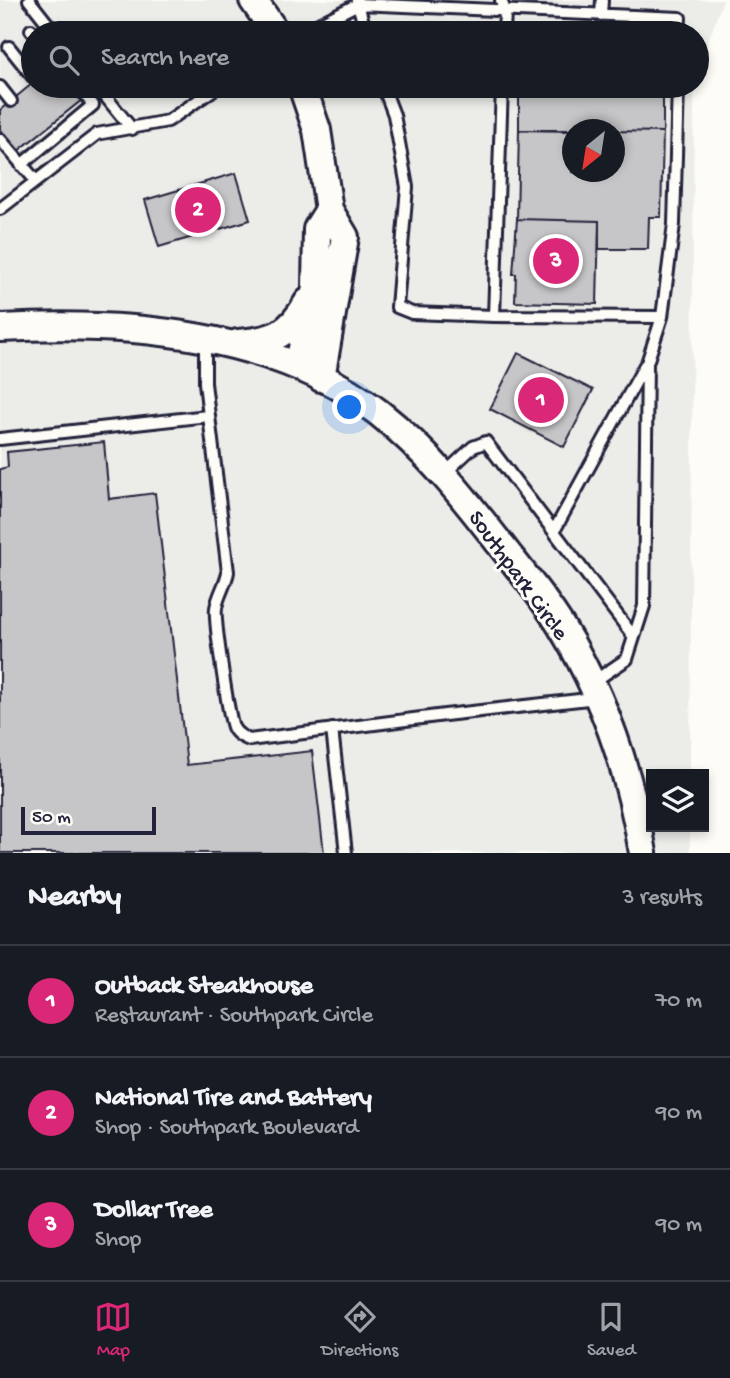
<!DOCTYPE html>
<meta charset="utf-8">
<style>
body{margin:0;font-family:"Gochi Hand",sans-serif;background:#20242c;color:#f1f3f6}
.controls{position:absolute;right:21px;bottom:21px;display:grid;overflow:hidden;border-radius:0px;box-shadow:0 4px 10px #0003}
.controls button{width:63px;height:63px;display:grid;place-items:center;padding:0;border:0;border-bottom:2px solid #363941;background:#171b24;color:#f1f3f6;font:35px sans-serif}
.compass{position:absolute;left:562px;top:119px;width:63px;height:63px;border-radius:50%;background:#171b24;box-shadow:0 4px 10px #0003;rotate:210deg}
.scale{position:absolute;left:21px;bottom:18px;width:135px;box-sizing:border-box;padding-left:7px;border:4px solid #22223b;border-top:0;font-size:19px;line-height:24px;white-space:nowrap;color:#22223b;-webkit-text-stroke:5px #fdfcf7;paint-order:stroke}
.you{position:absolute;left:350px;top:408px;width:24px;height:24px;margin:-18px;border:5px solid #fff;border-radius:50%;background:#1a73e8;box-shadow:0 0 0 10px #1a73e833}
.badge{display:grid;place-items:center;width:46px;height:46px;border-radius:50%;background:#db2777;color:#fff;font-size:23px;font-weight:700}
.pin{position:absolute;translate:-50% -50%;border:4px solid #fff;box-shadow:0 2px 7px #0006}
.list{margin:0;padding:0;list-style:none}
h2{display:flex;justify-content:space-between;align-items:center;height:91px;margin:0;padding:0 28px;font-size:30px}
h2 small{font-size:23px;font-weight:400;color:#9ea1a6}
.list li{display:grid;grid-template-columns:46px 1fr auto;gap:21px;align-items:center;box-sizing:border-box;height:112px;padding:0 28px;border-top:2px solid #363941}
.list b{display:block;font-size:26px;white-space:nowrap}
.list p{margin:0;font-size:23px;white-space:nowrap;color:#9ea1a6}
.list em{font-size:23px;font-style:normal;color:#9ea1a6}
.icon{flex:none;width:38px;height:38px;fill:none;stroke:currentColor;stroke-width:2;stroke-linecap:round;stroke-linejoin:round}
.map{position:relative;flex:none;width:730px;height:853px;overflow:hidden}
.search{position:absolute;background:#171b24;box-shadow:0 4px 10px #0003;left:21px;right:21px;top:21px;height:77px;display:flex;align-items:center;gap:18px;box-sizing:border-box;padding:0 24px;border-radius:38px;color:#9ea1a6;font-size:26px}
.sheet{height:427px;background:#171b24}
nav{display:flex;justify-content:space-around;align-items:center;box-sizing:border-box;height:98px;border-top:2px solid #363941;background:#171b24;font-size:19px;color:#9ea1a6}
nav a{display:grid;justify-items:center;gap:4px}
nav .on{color:#db2777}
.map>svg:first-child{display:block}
.built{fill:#ecece9;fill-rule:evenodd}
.building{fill:#c6c6c8;stroke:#22223b;stroke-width:2}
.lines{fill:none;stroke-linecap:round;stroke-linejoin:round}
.service-casing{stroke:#22223b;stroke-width:16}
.tertiary-casing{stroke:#22223b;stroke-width:32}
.service{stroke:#fdfcf7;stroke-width:10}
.tertiary{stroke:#fdfcf7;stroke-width:26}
.labels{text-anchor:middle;stroke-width:6;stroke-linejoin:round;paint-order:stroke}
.street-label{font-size:23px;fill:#22223b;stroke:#fdfcf7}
</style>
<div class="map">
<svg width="730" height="853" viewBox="0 0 730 853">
<rect width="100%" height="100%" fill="#fdfcf7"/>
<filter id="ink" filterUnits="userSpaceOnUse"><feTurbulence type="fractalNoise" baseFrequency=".0143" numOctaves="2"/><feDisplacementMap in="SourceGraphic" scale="14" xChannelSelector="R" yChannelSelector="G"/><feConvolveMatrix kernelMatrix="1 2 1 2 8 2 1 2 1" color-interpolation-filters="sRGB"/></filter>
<g filter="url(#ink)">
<!-- built -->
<path class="built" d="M 0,0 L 723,0 L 697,73 L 697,33 L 33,33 L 33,86 L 694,86 L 690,774 L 651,774 L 651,827 L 690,827 L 690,853 L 0,853 ZM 572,130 L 614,130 L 614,172 L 572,172 Z"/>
<!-- building -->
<path class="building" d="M 33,83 L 33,86 L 72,86 L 83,99 L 18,151 L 0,129 L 0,110 Z
M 519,86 L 663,86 L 663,132 L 614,131 L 614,130 L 519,130 Z
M 519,130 L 572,131 L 572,172 L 614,172 L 614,131 L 663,132 L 661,217 L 649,217 L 648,249 L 599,249 L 599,221 L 517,219 Z
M 236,173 L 250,220 L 159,247 L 145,200 Z
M 517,219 L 599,221 L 597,304 L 515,302 L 516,274 L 513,274 Z
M 518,353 L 593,390 L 564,447 L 490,409 Z
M 104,442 L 109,499 L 155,493 L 187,765 L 312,751 L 324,853 L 0,853 L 0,469 L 8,467 L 7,452 Z"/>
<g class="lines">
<defs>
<path id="service" d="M 29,0 L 55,33
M 501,0 L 505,11 L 504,33
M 601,15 L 602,0
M 31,30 L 34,33
M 301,33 L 358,4 L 357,0
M 366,33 L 358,4 L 680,18 L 679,33
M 9,47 L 33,77
M 97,86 L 132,129
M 383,86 L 394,115 L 407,187 L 397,307 L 412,313 L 494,316 L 662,317
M 0,87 L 11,101
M 0,139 L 36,181
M 21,165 L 93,105 L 78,86
M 0,209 L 97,134 L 168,121 L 219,86
M 494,316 L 502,86
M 205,340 L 205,383 L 228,572 C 226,584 218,595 216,608 C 214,622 228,712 233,727 C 236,734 242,737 249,740 L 445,715 L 597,698
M 0,439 L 208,416
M 445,473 L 473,447 L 486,442 L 634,637
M 554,531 L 645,365
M 593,682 L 627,659 L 644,606 L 647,363 L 662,317 L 674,224 L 678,86
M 332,729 L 346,853"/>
<path id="tertiary" d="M 253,0 L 276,33
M 302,86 L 317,130 L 329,210 L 345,237 L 321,378
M 0,328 C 128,321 274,332 379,413 C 430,453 468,503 507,553 C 526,577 545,600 561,626 C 604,696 630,772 643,853
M 238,343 C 275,340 289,335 308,302
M 298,366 L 316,288 L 317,229 L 329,210"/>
</defs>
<!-- service casing -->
<use href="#service" class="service-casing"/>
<!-- tertiary casing -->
<use href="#tertiary" class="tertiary-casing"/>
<!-- service -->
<use href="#service" class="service"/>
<!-- tertiary -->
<use href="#tertiary" class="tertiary"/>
</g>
</g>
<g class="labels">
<!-- street labels -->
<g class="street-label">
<text transform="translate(520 574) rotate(54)" y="8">Southpark Circle</text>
</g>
</g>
</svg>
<div class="controls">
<button><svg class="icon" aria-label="layers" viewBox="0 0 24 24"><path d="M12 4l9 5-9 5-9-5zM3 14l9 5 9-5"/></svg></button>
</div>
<svg class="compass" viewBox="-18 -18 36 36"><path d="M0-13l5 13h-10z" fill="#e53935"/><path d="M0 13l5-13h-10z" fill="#9ea1a6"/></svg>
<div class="scale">50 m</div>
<div class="you"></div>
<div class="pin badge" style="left:541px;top:400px">1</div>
<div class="pin badge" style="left:198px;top:210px">2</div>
<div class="pin badge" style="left:556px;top:261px">3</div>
<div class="search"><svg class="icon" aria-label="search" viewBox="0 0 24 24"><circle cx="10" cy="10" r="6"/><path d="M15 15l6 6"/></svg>Search here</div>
</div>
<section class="sheet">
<h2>Nearby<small>3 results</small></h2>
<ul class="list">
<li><span class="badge">1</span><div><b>Outback Steakhouse</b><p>Restaurant · Southpark Circle</p></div><em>70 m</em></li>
<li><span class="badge">2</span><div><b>National Tire and Battery</b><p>Shop · Southpark Boulevard</p></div><em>90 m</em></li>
<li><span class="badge">3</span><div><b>Dollar Tree</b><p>Shop</p></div><em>90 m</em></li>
</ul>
</section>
<nav>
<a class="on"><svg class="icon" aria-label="map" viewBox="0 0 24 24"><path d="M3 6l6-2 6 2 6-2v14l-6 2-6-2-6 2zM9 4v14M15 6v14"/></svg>Map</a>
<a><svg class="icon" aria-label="directions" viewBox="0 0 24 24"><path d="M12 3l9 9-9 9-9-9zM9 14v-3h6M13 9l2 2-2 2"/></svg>Directions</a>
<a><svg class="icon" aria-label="saved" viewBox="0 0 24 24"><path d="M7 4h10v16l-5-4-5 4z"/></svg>Saved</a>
</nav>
